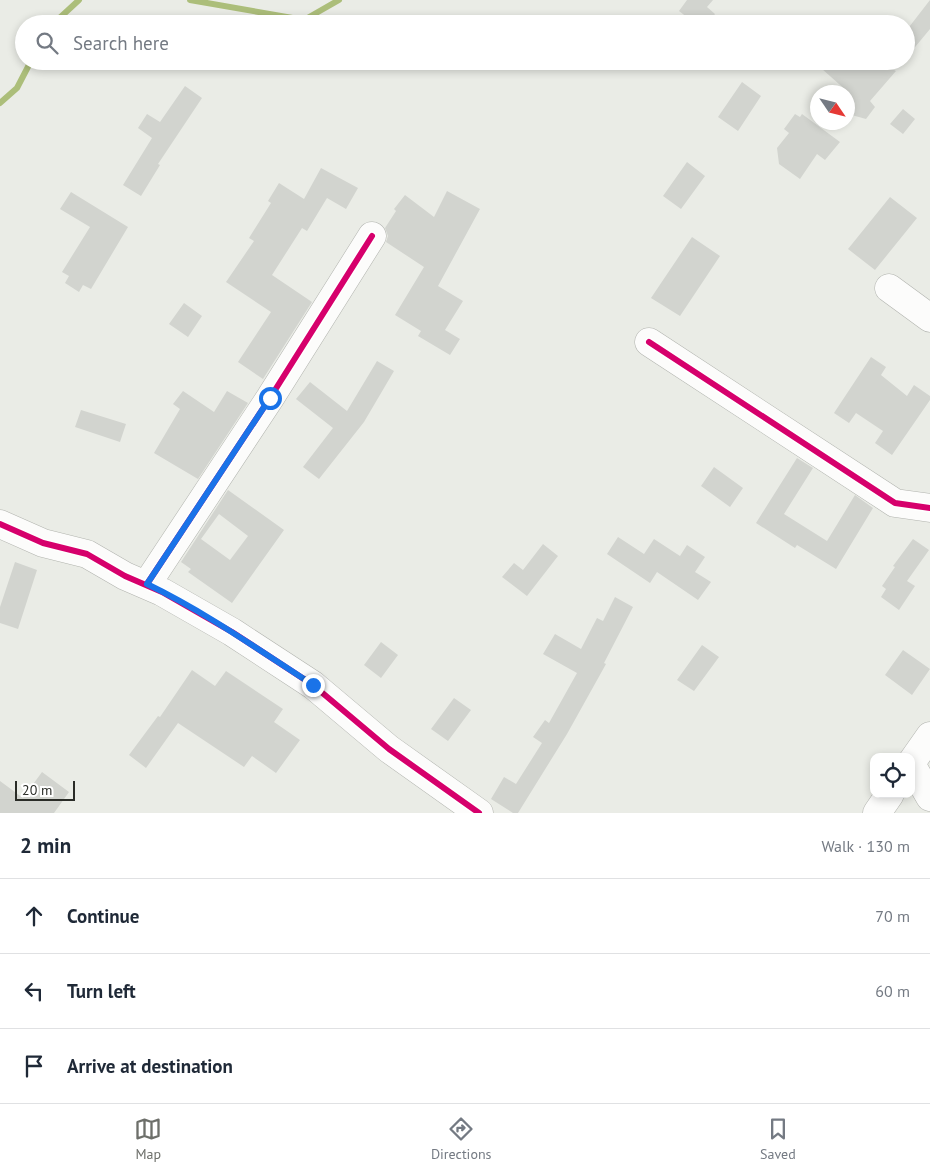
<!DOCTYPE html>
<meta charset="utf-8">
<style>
body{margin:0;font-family:"PT Sans",sans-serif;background:#f2f2f3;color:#1f2937}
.controls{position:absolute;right:15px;bottom:15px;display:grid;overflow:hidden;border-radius:10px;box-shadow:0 2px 8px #0003}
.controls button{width:45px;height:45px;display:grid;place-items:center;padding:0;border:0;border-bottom:1px solid #e0e1e3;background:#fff;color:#1f2937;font:25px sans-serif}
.compass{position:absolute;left:810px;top:85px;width:45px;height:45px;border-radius:50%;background:#fff;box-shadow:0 2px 8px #0003;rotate:125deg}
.scale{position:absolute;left:15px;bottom:12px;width:60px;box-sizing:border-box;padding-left:5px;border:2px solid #2a2c27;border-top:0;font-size:14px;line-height:18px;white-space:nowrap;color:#2a2c27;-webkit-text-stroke:4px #fff;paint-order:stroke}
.stop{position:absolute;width:15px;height:15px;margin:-11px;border:4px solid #1a73e8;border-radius:50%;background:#fff}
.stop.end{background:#1a73e8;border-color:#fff;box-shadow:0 1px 5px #0008}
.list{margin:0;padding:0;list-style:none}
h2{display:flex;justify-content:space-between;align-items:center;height:65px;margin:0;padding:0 20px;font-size:21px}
h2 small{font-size:16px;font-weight:400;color:#747a83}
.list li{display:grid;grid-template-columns:32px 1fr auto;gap:15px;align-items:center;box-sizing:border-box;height:75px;padding:0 20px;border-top:1px solid #e0e1e3}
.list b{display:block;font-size:19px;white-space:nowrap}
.list em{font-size:16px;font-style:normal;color:#747a83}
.icon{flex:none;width:28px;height:28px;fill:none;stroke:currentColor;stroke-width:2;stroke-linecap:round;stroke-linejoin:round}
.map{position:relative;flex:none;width:930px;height:813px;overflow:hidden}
.search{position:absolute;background:#fff;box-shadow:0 2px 8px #0003;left:15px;right:15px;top:15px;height:55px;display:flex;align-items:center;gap:12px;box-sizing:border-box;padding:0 18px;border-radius:28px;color:#747a83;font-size:19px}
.sheet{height:290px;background:#fff}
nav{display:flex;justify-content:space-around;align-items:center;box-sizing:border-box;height:70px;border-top:1px solid #e0e1e3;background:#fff;font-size:14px;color:#747a83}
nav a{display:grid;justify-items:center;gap:2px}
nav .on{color:#6d6f6a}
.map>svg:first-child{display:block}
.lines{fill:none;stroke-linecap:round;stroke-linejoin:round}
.stream{stroke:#acbe7a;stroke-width:6}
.building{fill:#d2d4cf;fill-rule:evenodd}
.minor-casing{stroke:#b1b3ae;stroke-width:29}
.major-casing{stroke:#b1b3ae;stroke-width:29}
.minor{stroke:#fcfcfb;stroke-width:28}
.major{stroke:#fcfcfb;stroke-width:28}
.cycleway-casing{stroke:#fff;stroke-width:9}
.cycleway{stroke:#d6006c;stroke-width:6}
.route{stroke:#1a73e8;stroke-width:6}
</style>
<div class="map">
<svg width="930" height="813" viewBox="0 0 930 813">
<rect width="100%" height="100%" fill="#eaece6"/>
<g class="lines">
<!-- stream -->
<path class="stream" d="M 190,0 L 304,20 L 339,0
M 53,24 L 79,0
M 0,103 L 17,88 L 31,61"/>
</g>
<!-- building -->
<path class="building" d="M 687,0 L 713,0 L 707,7 L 715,14 L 708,24 L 696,24 L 679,11 Z
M 930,0 L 930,29 L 906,58 L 906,31 Z
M 830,61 L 877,61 L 896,71 L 870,101 L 875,107 L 866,119 L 848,114 L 848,92 L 822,69 Z
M 742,82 L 761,96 L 738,131 L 718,117 Z
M 185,86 L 202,98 L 158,164 L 160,165 L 141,196 L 123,185 L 152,138 L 138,128 L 147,114 L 160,122 Z
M 903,109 L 915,119 L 903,134 L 890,124 Z
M 795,114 L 800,117 L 802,114 L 840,142 L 825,160 L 817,154 L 800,179 L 779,164 L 777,148 L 789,133 L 784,129 Z
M 687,162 L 705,176 L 681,209 L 663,196 Z
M 321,168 L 358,188 L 346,209 L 327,198 L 307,231 L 302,228 L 272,275 L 312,302 L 263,379 L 238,362 L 271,312 L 226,282 L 254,241 L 249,238 L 271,203 L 268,201 L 279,183 L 304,199 Z
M 447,191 L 480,209 L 438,286 L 463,301 L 445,330 L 460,339 L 450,355 L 418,336 L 421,331 L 395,315 L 424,267 L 386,242 L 388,236 L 385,228 L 396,211 L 394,209 L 405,195 L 434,217 Z
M 71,192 L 128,227 L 91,289 L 83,285 L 79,292 L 65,283 L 69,276 L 62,272 L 90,227 L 60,209 Z
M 890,197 L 917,218 L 875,270 L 848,249 Z
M 692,237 L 720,256 L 680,316 L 651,298 Z
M 184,303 L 202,316 L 188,337 L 169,324 Z
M 871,357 L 886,367 L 881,375 L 907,396 L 914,385 L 930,396 L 930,400 L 892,455 L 875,443 L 883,431 L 856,413 L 849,423 L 834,413 Z
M 377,361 L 394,371 L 364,422 L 319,479 L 303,467 L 333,428 L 296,399 L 310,382 L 347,411 Z
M 183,391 L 214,412 L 227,391 L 248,403 L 198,479 L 154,453 L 180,409 L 173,404 Z
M 81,410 L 126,424 L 120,442 L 75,427 Z
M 797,458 L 813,468 L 784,514 L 827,541 L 855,495 L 873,508 L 836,569 L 797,545 L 795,548 L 756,523 Z
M 714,467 L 743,488 L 730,507 L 701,486 Z
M 228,490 L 284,530 L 232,603 L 188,572 L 191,569 L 181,562 ZM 219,514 L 248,536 L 230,560 L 201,539 Z
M 618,537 L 644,554 L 654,539 L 680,556 L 687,545 L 705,557 L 695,572 L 711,582 L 698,600 L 657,572 L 650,583 L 607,554 Z
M 913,539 L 929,550 L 907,581 L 915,586 L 899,610 L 881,597 L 886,589 L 882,586 L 895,567 L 893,566 Z
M 543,544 L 558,556 L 527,596 L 502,577 L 514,563 L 523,570 Z
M 15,562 L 37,570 L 18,629 L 0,623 L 0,607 Z
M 615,597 L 633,607 L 604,663 L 606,664 L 567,734 L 518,813 L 513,813 L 491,799 L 504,777 L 516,784 L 542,743 L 533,737 L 545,720 L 549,723 L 577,673 L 543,654 L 555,634 L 581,649 L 597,618 L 603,621 Z
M 381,642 L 398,655 L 381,678 L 364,665 Z
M 702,645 L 719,657 L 694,691 L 677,680 Z
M 903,650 L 930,669 L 912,695 L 885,675 Z
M 192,670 L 215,686 L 226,671 L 283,709 L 274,722 L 300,740 L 276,773 L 252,756 L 244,767 L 178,723 L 146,768 L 129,755 L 158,716 L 160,717 Z
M 454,698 L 471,710 L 448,741 L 431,729 Z
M 42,772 L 69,792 L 54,813 L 0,813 L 0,781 L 23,798 Z"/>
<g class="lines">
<defs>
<path id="minor" d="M 889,288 L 930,318
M 649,342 L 895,503 L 930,508
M 0,524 L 43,543 L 87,554 L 125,576 L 162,592 L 232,632 L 313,685 L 389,749 L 479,813
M 147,584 L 270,398 L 372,236
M 911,764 L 930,797"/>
<path id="major" d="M 911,763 L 930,736
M 877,813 L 890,794"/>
</defs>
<!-- minor casing -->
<use href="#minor" class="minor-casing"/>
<!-- major casing -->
<use href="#major" class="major-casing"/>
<!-- minor -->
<use href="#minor" class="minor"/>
<!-- major -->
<use href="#major" class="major"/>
<defs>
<path id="cycleway" d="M 649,342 L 895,503 L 930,508
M 0,524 L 43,543 L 87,554 L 125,576 L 162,592 L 232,632 L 313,685 L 389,749 L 479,813
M 147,584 L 270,398 L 372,236"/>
</defs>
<!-- cycleway casing -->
<use href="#cycleway" class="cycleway-casing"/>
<!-- cycleway -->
<use href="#cycleway" class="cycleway"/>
</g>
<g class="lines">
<!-- route -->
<path class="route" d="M 270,398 L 147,584 C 205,612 259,650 313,685"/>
</g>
</svg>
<div class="controls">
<button><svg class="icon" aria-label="locate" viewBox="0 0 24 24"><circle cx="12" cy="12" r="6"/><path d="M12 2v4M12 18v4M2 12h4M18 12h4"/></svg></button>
</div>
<svg class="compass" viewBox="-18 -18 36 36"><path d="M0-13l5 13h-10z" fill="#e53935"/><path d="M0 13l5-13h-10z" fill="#747a83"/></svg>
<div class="scale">20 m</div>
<div class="stop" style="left:270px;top:398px"></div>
<div class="stop end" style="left:313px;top:685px"></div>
<div class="search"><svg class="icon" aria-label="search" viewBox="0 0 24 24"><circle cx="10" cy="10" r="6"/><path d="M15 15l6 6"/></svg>Search here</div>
</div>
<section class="sheet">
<h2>2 min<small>Walk · 130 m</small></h2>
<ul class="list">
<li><svg class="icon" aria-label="ahead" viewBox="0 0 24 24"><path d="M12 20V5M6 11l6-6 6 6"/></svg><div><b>Continue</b></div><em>70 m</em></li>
<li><svg class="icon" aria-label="left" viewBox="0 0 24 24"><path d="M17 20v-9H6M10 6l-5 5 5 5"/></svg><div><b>Turn left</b></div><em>60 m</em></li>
<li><svg class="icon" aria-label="arrive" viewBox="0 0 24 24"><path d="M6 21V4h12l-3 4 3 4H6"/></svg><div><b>Arrive at destination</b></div></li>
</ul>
</section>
<nav>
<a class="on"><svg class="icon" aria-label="map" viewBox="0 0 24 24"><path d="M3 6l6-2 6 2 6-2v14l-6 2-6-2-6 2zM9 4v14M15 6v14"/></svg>Map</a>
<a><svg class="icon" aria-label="directions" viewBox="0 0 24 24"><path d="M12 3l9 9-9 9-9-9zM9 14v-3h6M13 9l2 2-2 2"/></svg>Directions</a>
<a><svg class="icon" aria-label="saved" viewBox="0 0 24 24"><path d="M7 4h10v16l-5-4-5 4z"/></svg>Saved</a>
</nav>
